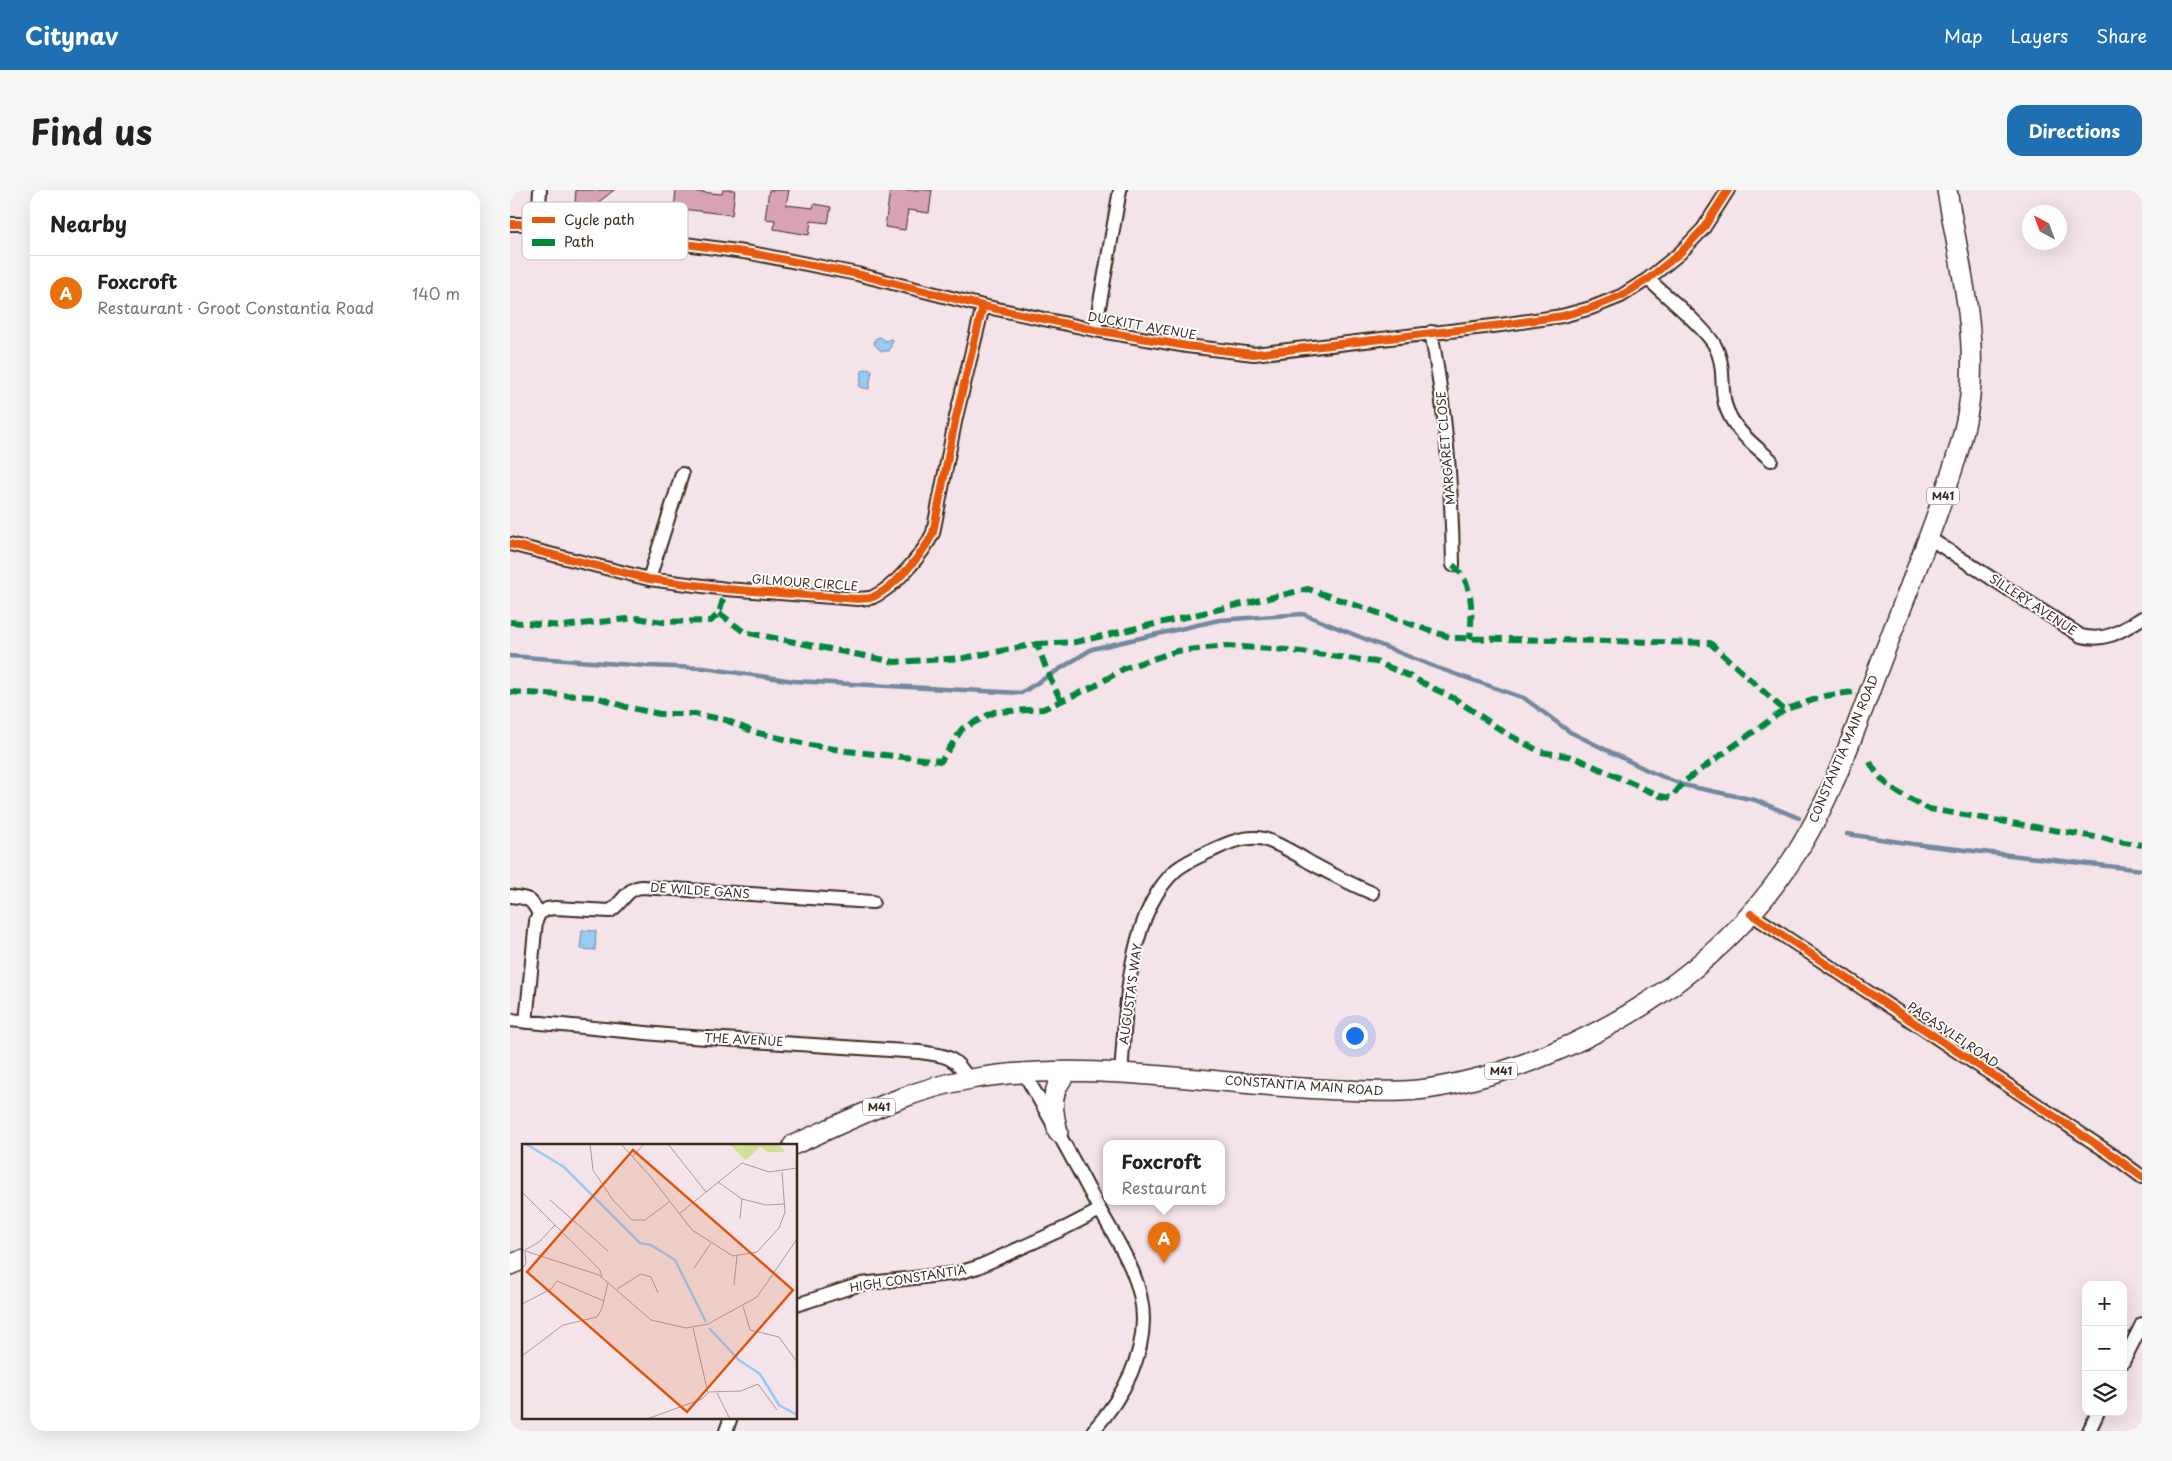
<!DOCTYPE html>
<meta charset="utf-8">
<style>
body{margin:0;font-family:"Playpen Sans",sans-serif;background:#f6f6f6;color:#222}
.controls{position:absolute;right:15px;bottom:15px;display:grid;overflow:hidden;border-radius:10px;box-shadow:0 5px 20px #0002}
.controls button{width:45px;height:45px;display:grid;place-items:center;padding:0;border:0;border-bottom:1px solid #e0e0e0;background:#fff;color:#222;font:25px sans-serif}
.compass{position:absolute;left:1512px;top:15px;width:45px;height:45px;border-radius:50%;background:#fff;box-shadow:0 5px 20px #0002;rotate:319deg}
.you{position:absolute;left:844px;top:845px;width:18px;height:18px;margin:-12px;border:4px solid #fff;border-radius:50%;background:#1a73e8;box-shadow:0 0 0 8px #1a73e833}
.badge{display:grid;place-items:center;width:32px;height:32px;border-radius:50%;background:#1f6fb2;color:#fff;font-size:16px;font-weight:700}
.pin{position:absolute;translate:-50% -41px;filter:drop-shadow(0 1px 2px #0008)}
.pin::after{content:'';position:absolute;top:26px;width:18px;height:15px;background:inherit;clip-path:polygon(0 0,100% 0,50% 100%)}
.popup{position:absolute;left:593px;top:950px;width:122px;height:65px;box-sizing:border-box;display:grid;place-content:center;border-radius:10px;background:#fff;filter:drop-shadow(0 1px 4px #0005);font-size:16px;white-space:nowrap;color:#767676}
.popup b{font-size:19px;color:#222}
.popup::after{content:'';position:absolute;left:50%;top:100%;margin-left:-10px;border:10px solid transparent;border-top-color:#fff}
.list{margin:0;padding:0;list-style:none}
h2{display:flex;justify-content:space-between;align-items:center;height:65px;margin:0;padding:0 20px;font-size:21px}
h2 small{font-size:16px;font-weight:400;color:#767676}
.list li{display:grid;grid-template-columns:32px 1fr auto;gap:15px;align-items:center;box-sizing:border-box;height:75px;padding:0 20px;border-top:1px solid #e0e0e0}
.list b{display:block;font-size:19px;white-space:nowrap}
.list p{margin:0;font-size:16px;white-space:nowrap;color:#767676}
.list em{font-size:16px;font-style:normal;color:#767676}
.icon{flex:none;width:28px;height:28px;fill:none;stroke:currentColor;stroke-width:2;stroke-linecap:round;stroke-linejoin:round}
.map{position:relative;flex:none;width:1632px;height:1241px;overflow:hidden;border-radius:15px}
header{display:flex;align-items:center;gap:30px;box-sizing:border-box;height:70px;padding:0 25px;background:#1f6fb2;color:#fff}
header strong{font-size:24px}
nav{display:flex;gap:28px;margin-inline-start:auto;font-size:18px}
.intro{display:flex;align-items:center;justify-content:space-between;box-sizing:border-box;height:120px;padding:0 30px}
h1{margin:0;font-size:35px}
.button{padding:12px 22px;border-radius:15px;background:#1f6fb2;color:#fff;font-size:18px;font-weight:700}
main{display:flex;gap:30px;padding:0 30px}
aside{flex:1;background:#fff;border-radius:15px;box-shadow:0 5px 20px #0002}
.map>svg:first-child{display:block}
.water{fill:#97caf4;stroke:#728a9e}
.lines{fill:none;stroke-linecap:round;stroke-linejoin:round}
.stream{stroke:#728a9e;stroke-width:4.5}
.building{fill:#d9a2b7;stroke:#3b2a1e}
.minor-casing{stroke:#3b2a1e;stroke-width:16}
.primary-casing{stroke:#3b2a1e;stroke-width:22}
.minor{stroke:#fff;stroke-width:12}
.primary{stroke:#fff;stroke-width:19}
.quiet{stroke:#00873e;stroke-width:6;stroke-dasharray:12 6;stroke-linecap:butt}
.cycleway-casing{stroke:#fff;stroke-width:11}
.cycleway{stroke:#e8590c;stroke-width:8}
.labels{text-anchor:middle;stroke-width:4;stroke-linejoin:round;paint-order:stroke}
.shield{fill:#fff;stroke:#766a62;stroke-width:1}
.shield-label{font-size:11px;font-weight:bold;fill:#3b2a1e}
.street-label{font-size:12px;fill:#3b2a1e;stroke:#fff}
.inset-river{fill:none;stroke:#97caf4;stroke-width:2.5}
.inset-road{fill:none;stroke:#aa9998;stroke-width:1}
.view{fill:#df570d;fill-opacity:0.15;stroke:#df570d;stroke-width:2.5}
.inset-edge{fill:none;stroke:#3b2a1e;stroke-width:2.5}
.key{fill:#fff;stroke:#c4bfbc;stroke-width:1}
.key-label{font-size:14px;fill:#3b2a1e}
</style>
<header>
<strong>Citynav</strong>
<nav><a>Map</a><a>Layers</a><a>Share</a></nav>
</header>
<div class="intro"><h1>Find us</h1><a class="button">Directions</a></div>
<main>
<aside>
<h2>Nearby<small></small></h2>
<ul class="list">
<li><span class="badge" style="background:#e8710a">A</span><div><b>Foxcroft</b><p>Restaurant · Groot Constantia Road</p></div><em>140 m</em></li>
</ul>
</aside>
<div class="map">
<svg width="1632" height="1241" viewBox="0 0 1632 1241">
<rect width="100%" height="100%" fill="#f4e3e9"/>
<filter id="ink" filterUnits="userSpaceOnUse"><feTurbulence type="fractalNoise" baseFrequency=".02" numOctaves="2"/><feDisplacementMap in="SourceGraphic" scale="10" xChannelSelector="R" yChannelSelector="G"/><feConvolveMatrix kernelMatrix="1 2 1 2 8 2 1 2 1" color-interpolation-filters="sRGB"/></filter>
<g filter="url(#ink)">
<!-- water -->
<path class="water" d="M 370,147 L 376,151 L 380,149 L 383,150 L 379,161 L 371,161 L 364,154 L 365,149 Z
M 355,179 L 362,180 L 359,199 L 349,197 L 352,181 Z
M 72,740 L 86,741 L 85,760 L 70,759 Z"/>
<g class="lines">
<!-- stream -->
<path class="stream" d="M 0,466 L 136,476 L 194,478 L 284,491 L 511,503 L 582,459 L 709,430 L 793,424 L 925,477 L 1014,508 L 1060,542 L 1139,581 L 1173,595 L 1245,610 L 1289,628
M 1337,644 L 1403,654 L 1632,680"/>
</g>
<!-- building -->
<path class="building" d="M 66,0 L 104,0 L 85,15 L 65,12 Z
M 166,0 L 212,4 L 213,0 L 225,0 L 222,25 L 164,18 Z
M 259,0 L 279,0 L 276,15 L 303,18 L 304,14 L 321,17 L 318,33 L 301,31 L 299,45 L 264,39 L 265,30 L 255,29 Z
M 380,0 L 422,0 L 419,23 L 398,20 L 395,40 L 375,37 Z"/>
<g class="lines">
<defs>
<path id="minor" d="M 0,34 L 28,34 L 241,63 L 347,84 L 473,116 L 585,140 L 677,156 L 744,164 L 991,135 L 1052,126 L 1081,118 L 1111,106 L 1138,89 L 1170,63 L 1193,39 L 1218,0
M 28,34 L 30,0
M 1138,89 C 1156,106 1192,135 1204,154 C 1216,175 1210,193 1215,214 C 1222,239 1243,254 1261,270
M 585,140 L 610,0
M 921,142 C 936,221 942,295 943,375
M 1419,348 L 1571,446 C 1597,452 1611,441 1632,428
M 0,354 L 139,389 L 216,399 L 348,409 C 353,408 359,409 363,407 C 385,397 413,364 423,343 L 446,227 L 473,116
M 139,389 L 172,284
M 0,706 C 18,708 21,708 29,724
M 29,724 L 37,719 L 45,718 L 100,721 C 113,713 116,698 132,697 L 363,712
M 1241,724 L 1601,964 L 1632,987
M 0,830 L 167,846 L 410,862 C 434,865 446,866 458,889
M 16,832 L 26,731 L 29,724
M 514,883 C 539,926 563,969 586,1013 C 605,1048 633,1087 633,1129 C 633,1171 610,1210 583,1241
M 611,884 C 616,822 617,724 666,680 C 677,671 690,666 703,660 C 717,653 738,645 754,649 C 770,654 786,664 801,673 C 821,684 841,694 862,703
M 286,1115 L 351,1094 L 448,1083 L 468,1077 L 555,1038 L 590,1020
M 1613,1172 L 1632,1134
M 216,1241 L 221,1227
M 1579,1241 L 1588,1222"/>
<path id="primary" d="M 548,942 C 542,919 539,900 558,882
M 283,955 C 340,930 399,899 461,889 C 583,868 707,896 830,900 C 851,901 872,902 893,901 C 925,900 959,891 990,882 C 1102,846 1205,780 1273,683 C 1315,625 1340,554 1365,487 C 1387,428 1411,370 1432,310 C 1444,276 1456,242 1460,206 C 1467,137 1448,67 1437,0
M 0,1075 L 14,1069"/>
</defs>
<!-- minor casing -->
<use href="#minor" class="minor-casing"/>
<!-- primary casing -->
<use href="#primary" class="primary-casing"/>
<!-- minor -->
<use href="#minor" class="minor"/>
<!-- primary -->
<use href="#primary" class="primary"/>
<!-- quiet -->
<path class="quiet" d="M 943,375 C 965,394 962,422 960,449
M 209,423 L 234,442 L 385,472 L 454,468 L 527,454 L 539,486 L 551,511
M 0,432 L 53,436 L 126,428 L 153,432 L 201,431 L 209,423 L 216,399
M 527,454 L 566,452 L 798,399 L 942,448 L 1200,453 L 1274,520
M 0,502 L 86,507 L 116,517 L 150,524 L 185,524 L 216,530 L 244,542 L 300,555 L 337,561 L 431,571 L 452,539 L 484,522 L 533,519 L 585,496 L 615,478 L 667,461 L 717,456 L 777,460 L 866,472 L 895,484 L 945,509 L 997,544 L 1031,562 L 1063,567 L 1150,606 L 1161,608 L 1175,591 L 1274,520 L 1315,506 L 1349,501
M 1360,572 C 1372,597 1395,607 1419,619 L 1632,655"/>
<defs>
<path id="cycleway" d="M 0,34 L 28,34 L 241,63 L 347,84 L 473,116 L 585,140 L 677,156 L 744,164 L 991,135 L 1052,126 L 1081,118 L 1111,106 L 1138,89 L 1170,63 L 1193,39 L 1218,0
M 0,354 L 139,389 L 216,399 L 348,409 C 353,408 359,409 363,407 C 385,397 413,364 423,343 L 446,227 L 473,116
M 1241,724 L 1601,964 L 1632,987"/>
</defs>
<!-- cycleway casing -->
<use href="#cycleway" class="cycleway-casing"/>
<!-- cycleway -->
<use href="#cycleway" class="cycleway"/>
</g>
</g>
<g class="labels">
<!-- shield labels -->
<g class="shield">
<rect x="1417" y="297.5" width="32" height="17" rx="4"/>
<rect x="975" y="872.5" width="32" height="17" rx="4"/>
<rect x="353" y="908.5" width="32" height="17" rx="4"/>
</g>
<g class="shield-label">
<text x="1433" y="310">M41</text>
<text x="991" y="885">M41</text>
<text x="369" y="921">M41</text>
</g>
<!-- street labels -->
<g class="street-label">
<text transform="translate(632 136) rotate(10)" y="4">DUCKITT AVENUE</text>
<text transform="translate(936 258) rotate(-95)" y="4">MARGARET CLOSE</text>
<text transform="translate(295 393) rotate(4)" y="4">GILMOUR CIRCLE</text>
<text transform="translate(1523 415) rotate(33)" y="4">SILLERY AVENUE</text>
<text transform="translate(1334 559) rotate(-67)" y="4">CONSTANTIA MAIN ROAD</text>
<text transform="translate(190 701) rotate(4)" y="4">DE WILDE GANS</text>
<text transform="translate(621 804) rotate(-82)" y="4">AUGUSTA'S WAY</text>
<text transform="translate(1443 845) rotate(34)" y="4">PAGASVLEI ROAD</text>
<text transform="translate(234 850) rotate(3)" y="4">THE AVENUE</text>
<text transform="translate(794 896) rotate(4)" y="4">CONSTANTIA MAIN ROAD</text>
<text transform="translate(398 1089) rotate(-9)" y="4">HIGH CONSTANTIA</text>
</g>
</g>
<!-- overview -->
<g transform="translate(12 954)">
<rect width="275" height="275" fill="#f4e3e9"/>
<path d="M 257,0 L 263,8 L 246,8 L 238,3 L 224,16 L 208,1 Z" fill="#cee196"/>
<path class="inset-river" d="M 4,0 L 42,23 L 118,99 L 129,101 L 153,116 L 184,178M 187,184 L 217,216 L 238,230 L 257,261 L 275,271"/>
<path class="inset-road" d="M 68,0 L 71,26 L 91,56 L 110,76 L 123,76 L 147,58M 99,0 L 129,33 L 170,86 L 211,112 L 235,108 L 257,84 L 263,68 L 260,28M 146,0 L 184,48M 111,12 L 122,0M 196,38 L 220,55 L 244,61 L 262,60M 0,48 L 78,126 L 80,133M 28,56 L 86,107M 157,70 L 220,19 L 247,28 L 275,24M 218,75 L 220,55M 0,106 L 77,131 L 129,176 L 164,184 L 186,180 L 235,153 L 275,95M 3,106 L 17,98 L 33,81M 0,124 L 4,120 L 3,108M 172,124 L 189,99M 212,141 L 215,112M 95,145 L 119,130 L 129,133 L 136,149M 0,160 L 29,145 L 35,137 L 82,157M 221,162 L 228,186 L 257,193 L 275,218M 0,212 L 41,181 L 75,173 L 80,164 L 86,139M 187,248 L 219,247 L 236,240 L 255,266M 195,249 L 208,275M 125,275 L 180,255 L 186,249 L 171,184"/>
<path class="view" d="M 111,6 L 271,146 L 165,268 L 5,128 Z"/>
<rect width="275" height="275" class="inset-edge"/>
</g>
<!-- legend -->
<rect x="12" y="12" width="166" height="58" rx="8" class="key"/>
<rect x="22" y="27" width="23" height="6" fill="#e8590c"/>
<rect x="22" y="49" width="23" height="7" fill="#00873e"/>
<g class="key-label">
<text x="54" y="35">Cycle path</text>
<text x="54" y="57">Path</text>
</g>
</svg>
<div class="controls">
<button>+</button>
<button>−</button>
<button><svg class="icon" aria-label="layers" viewBox="0 0 24 24"><path d="M12 4l9 5-9 5-9-5zM3 14l9 5 9-5"/></svg></button>
</div>
<svg class="compass" viewBox="-18 -18 36 36"><path d="M0-13l5 13h-10z" fill="#e53935"/><path d="M0 13l5-13h-10z" fill="#767676"/></svg>
<div class="you"></div>
<div class="pin badge" style="left:654px;top:1073px;background:#e8710a">A</div>
<div class="popup"><b>Foxcroft</b>Restaurant</div>
</div>
</main>
